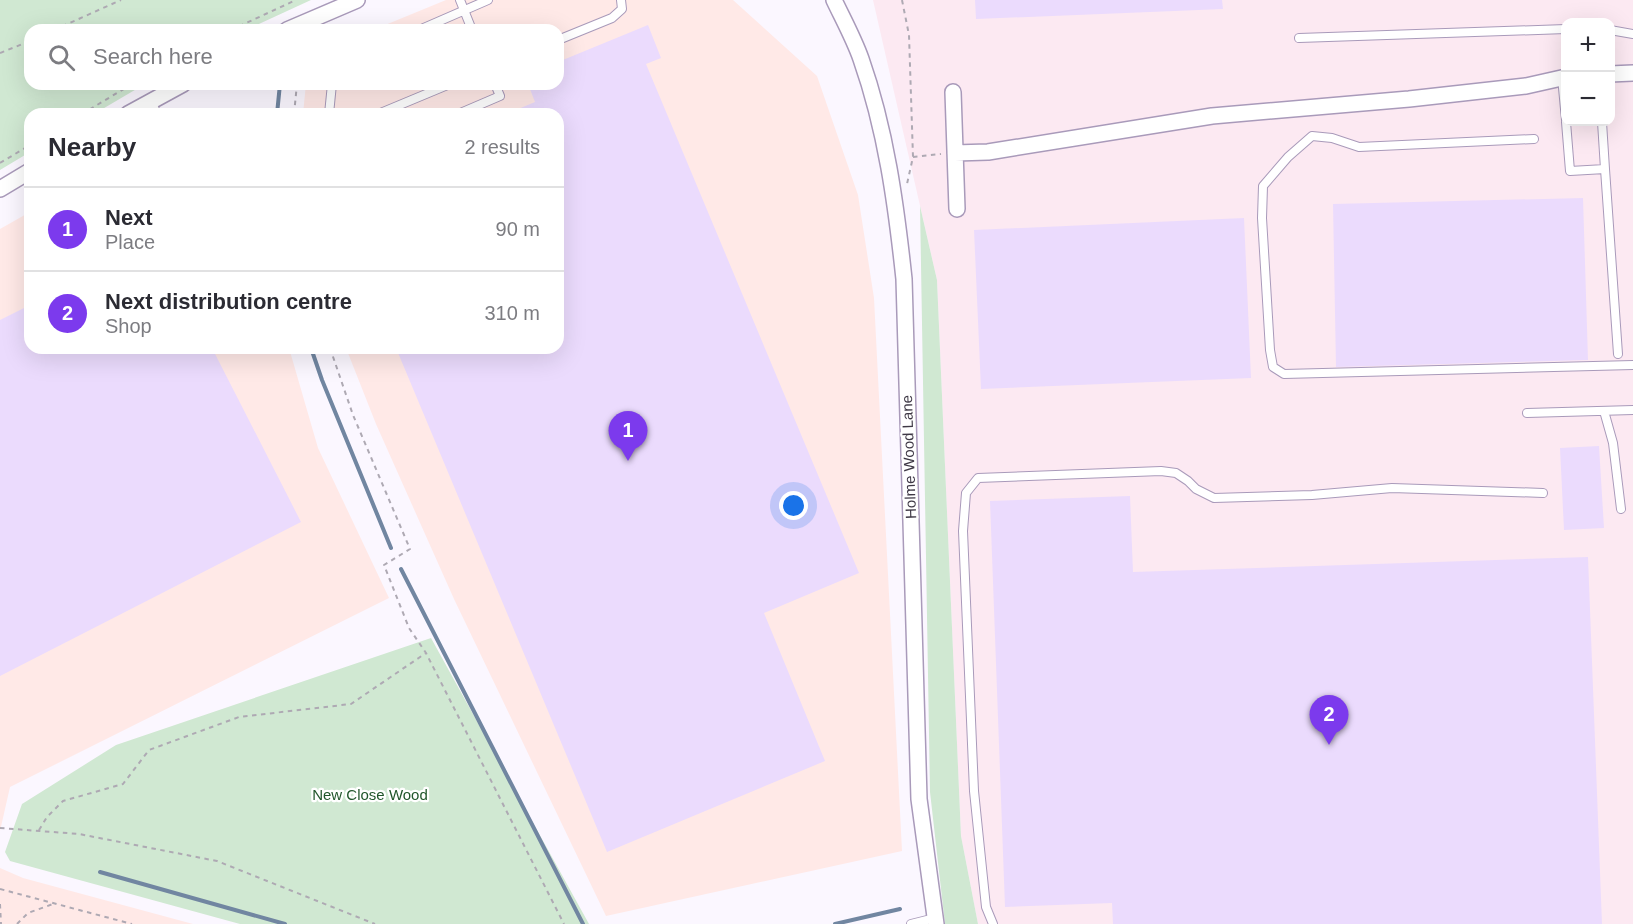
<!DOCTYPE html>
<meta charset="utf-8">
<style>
body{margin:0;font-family:Helvetica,sans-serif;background:#f7f7f7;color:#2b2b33}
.controls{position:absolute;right:18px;top:18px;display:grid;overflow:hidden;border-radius:12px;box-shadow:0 6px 24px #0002}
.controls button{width:54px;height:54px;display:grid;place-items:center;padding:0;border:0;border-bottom:2px solid #e1e1e2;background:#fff;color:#2b2b33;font:30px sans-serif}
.you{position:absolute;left:794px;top:506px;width:21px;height:21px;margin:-15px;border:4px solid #fff;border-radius:50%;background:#1a73e8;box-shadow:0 0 0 9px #1a73e833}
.badge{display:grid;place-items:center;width:39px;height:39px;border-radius:50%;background:#7c3aed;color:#fff;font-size:20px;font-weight:700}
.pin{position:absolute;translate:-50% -50px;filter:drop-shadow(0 2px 3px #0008)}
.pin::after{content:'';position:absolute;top:32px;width:21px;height:18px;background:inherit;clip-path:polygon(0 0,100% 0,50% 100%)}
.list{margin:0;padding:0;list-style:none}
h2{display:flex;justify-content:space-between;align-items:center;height:78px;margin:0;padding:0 24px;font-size:26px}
h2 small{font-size:20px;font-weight:400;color:#7c7c81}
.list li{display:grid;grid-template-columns:39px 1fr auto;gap:18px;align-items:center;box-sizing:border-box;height:84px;padding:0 24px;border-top:2px solid #e1e1e2}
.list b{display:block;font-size:22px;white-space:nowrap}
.list p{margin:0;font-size:20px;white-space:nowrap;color:#7c7c81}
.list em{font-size:20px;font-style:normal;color:#7c7c81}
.icon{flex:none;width:33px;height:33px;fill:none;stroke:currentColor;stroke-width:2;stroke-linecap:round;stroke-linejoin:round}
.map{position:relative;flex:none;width:1633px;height:924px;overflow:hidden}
.search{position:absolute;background:#fff;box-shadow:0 6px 24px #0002;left:24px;top:24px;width:540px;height:66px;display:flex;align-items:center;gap:15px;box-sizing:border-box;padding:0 21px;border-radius:18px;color:#7c7c81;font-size:22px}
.panel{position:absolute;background:#fff;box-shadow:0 6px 24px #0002;left:24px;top:108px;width:540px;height:246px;border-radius:18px}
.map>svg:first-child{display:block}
.commercial{fill:#fce9f2;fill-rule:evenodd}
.industrial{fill:#ffe9e7}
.green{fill:#d0e8d2}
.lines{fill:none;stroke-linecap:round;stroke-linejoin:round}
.stream{stroke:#7186a1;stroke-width:4}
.building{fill:#ebdbfd}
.service-casing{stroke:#a99aba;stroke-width:10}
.minor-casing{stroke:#a99aba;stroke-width:18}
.path{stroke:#aea9b3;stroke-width:2;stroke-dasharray:4.5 4.5;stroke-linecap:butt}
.service{stroke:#fff;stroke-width:8}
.minor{stroke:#fff;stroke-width:15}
.labels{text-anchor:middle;stroke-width:4.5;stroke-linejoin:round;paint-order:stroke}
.street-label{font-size:15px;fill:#3e3845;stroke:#fff}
.park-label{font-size:15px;fill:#21562b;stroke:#fff}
</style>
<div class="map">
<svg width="1633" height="924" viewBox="0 0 1633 924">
<rect width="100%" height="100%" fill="#fbf7ff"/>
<!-- commercial -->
<path class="commercial" d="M 873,0 L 1633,0 L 1633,924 L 978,924 L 961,836 L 937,280 ZM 1566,22 L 1610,22 L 1610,122 L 1566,122 Z"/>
<!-- industrial -->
<path class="industrial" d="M 446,0 L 733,0 L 817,76 L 858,195 L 874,298 L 902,851 L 606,916 L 454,599 L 376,424 L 346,348 L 558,348 L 558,114 L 303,114 L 306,84 L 558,84 L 558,30 L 373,30 Z
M 30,212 L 30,348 L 289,348 L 318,448 L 389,598 L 10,787 L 0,831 L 0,229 Z
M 0,868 L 23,878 L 193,924 L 0,924 Z"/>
<!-- green -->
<path class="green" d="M 0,0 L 311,0 L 246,30 L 30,30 L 30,84 L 145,84 L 94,114 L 30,114 L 30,152 L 0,170 Z
M 920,206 L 937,280 L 961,836 L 978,924 L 945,924 L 930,792 Z
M 431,638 L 589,924 L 240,924 L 10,861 L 5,852 L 22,804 L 116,745 Z"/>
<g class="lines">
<!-- stream -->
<path class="stream" d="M 277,114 L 280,84
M 311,348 L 322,380 L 391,548
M 401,569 L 583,924
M 100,872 L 285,924
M 835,924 L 900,909"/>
</g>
<!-- building -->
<path class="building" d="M 975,0 L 1222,0 L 1223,9 L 976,19 Z
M 648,25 L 661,58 L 646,64 L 859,573 L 764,613 L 825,761 L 607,852 L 396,348 L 558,348 L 558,114 L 506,114 L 535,102 L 528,84 L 558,84 L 558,62 Z
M 1583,198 L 1588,360 L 1336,367 L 1333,204 Z
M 1244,218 L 1251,378 L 981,389 L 974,230 Z
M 30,305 L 30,348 L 212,348 L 301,522 L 0,676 L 0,320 Z
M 1599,446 L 1604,528 L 1564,530 L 1560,448 Z
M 1130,496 L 1133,572 L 1588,557 L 1602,924 L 1113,924 L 1112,903 L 1005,907 L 990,501 Z"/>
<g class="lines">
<defs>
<path id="service" d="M 460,0 L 472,30
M 419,30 L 488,0
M 1610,30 L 1633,34
M 1299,38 L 1566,29
M 558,40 L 612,18 L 622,9 L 621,0
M 1562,77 L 1566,120
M 151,101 L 157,114
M 329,114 L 332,84
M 378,114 L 450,84
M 458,114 L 500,96 L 495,84
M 1566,122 L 1570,171 L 1605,169 L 1618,354
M 1602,122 L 1605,169
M 1534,139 L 1359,147 L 1332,138 L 1312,136 L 1288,157 L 1263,186 L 1262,218 L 1270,350 L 1273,367 L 1284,374 L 1633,365
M 1604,411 L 1613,443 L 1621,509
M 1527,413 L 1633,410
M 911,924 L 935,918
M 993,924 L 986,907 L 974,791 L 963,531 L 966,493 L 978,478 L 1161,471 L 1176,473 L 1188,481 L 1196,489 L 1214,498 L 1312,495 L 1392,488 L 1543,493"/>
<path id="minor" d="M 834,0 C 843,19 854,39 861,59 C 886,130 896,204 904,279 L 919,799 L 936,924
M 287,30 L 357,0
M 1610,74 L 1633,73
M 953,92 L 957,209
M 128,114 L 183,84
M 955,153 L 988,152 L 1212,116 L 1409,99 L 1526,86 L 1566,77
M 0,189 L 30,171"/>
</defs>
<!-- service casing -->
<use href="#service" class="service-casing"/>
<!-- minor casing -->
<use href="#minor" class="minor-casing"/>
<!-- path -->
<path class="path" d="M 902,0 L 909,35 L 913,157 L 907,184
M 54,30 L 121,0
M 231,30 L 296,0
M 0,53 L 30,41
M 82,114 L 132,84
M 294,114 L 297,84
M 913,157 L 941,154
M 0,163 L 30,145
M 330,348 L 353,415 L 410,549 L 384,565 L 409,628 L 426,653 L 564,924
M 0,828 L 79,834 L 217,861 L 375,924
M 39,830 L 47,817 L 63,801 L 123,784 L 149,750 L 239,717 L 351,704 L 426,653
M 0,889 L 132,924
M 0,904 L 1,924
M 17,924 L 28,913 L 53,904"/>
<!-- service -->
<use href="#service" class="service"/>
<!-- minor -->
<use href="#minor" class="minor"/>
</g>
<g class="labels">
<!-- street labels -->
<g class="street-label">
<text transform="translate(909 457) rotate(-92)" y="5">Holme Wood Lane</text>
</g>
<!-- park labels -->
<g class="park-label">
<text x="370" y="800">New Close Wood</text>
</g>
</g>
</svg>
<div class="controls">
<button>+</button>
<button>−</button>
</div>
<div class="you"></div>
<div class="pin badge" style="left:628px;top:461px">1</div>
<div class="pin badge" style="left:1329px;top:745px">2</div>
<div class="search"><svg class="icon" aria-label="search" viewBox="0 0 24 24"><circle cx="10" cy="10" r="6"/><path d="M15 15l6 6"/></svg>Search here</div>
<section class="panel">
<h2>Nearby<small>2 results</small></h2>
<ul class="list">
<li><span class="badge">1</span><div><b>Next</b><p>Place</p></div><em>90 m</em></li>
<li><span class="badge">2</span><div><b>Next distribution centre</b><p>Shop</p></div><em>310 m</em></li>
</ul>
</section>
</div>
